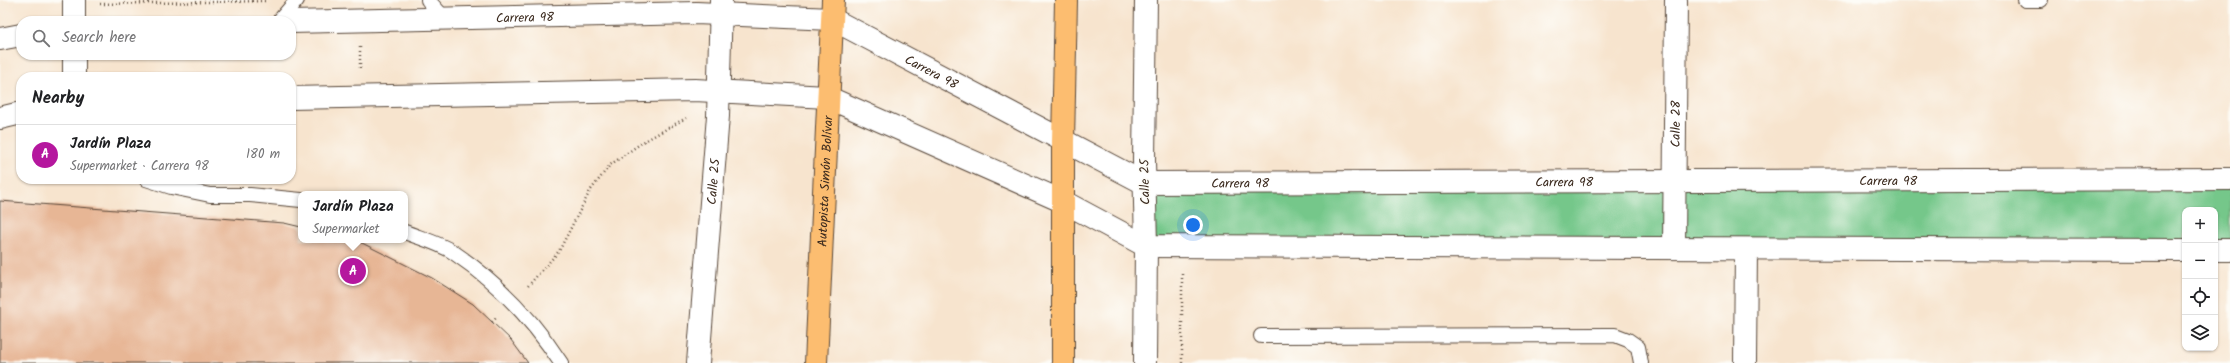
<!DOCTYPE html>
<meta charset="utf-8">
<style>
body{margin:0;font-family:Kalam,sans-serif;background:#f2f2f2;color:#202124}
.controls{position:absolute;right:12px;bottom:12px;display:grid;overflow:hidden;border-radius:8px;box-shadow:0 1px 3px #0004}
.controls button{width:36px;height:36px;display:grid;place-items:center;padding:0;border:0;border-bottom:1px solid #e0e0e0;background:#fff;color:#202124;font:20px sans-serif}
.you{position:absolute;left:1193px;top:225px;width:14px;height:14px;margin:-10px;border:3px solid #fff;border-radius:50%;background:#1a73e8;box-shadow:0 0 0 6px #1a73e833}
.badge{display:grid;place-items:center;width:26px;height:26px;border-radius:50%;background:#b5179e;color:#fff;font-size:13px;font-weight:700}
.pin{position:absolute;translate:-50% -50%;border:2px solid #fff;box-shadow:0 1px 4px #0006}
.popup{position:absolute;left:298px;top:191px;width:110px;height:52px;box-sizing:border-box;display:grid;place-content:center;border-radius:8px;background:#fff;filter:drop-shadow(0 1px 3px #0005);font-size:13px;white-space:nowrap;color:#757577}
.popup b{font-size:15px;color:#202124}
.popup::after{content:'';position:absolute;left:50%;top:100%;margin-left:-8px;border:8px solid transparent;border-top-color:#fff}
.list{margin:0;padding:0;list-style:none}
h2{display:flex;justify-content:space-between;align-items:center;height:52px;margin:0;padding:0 16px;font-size:17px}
h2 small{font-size:13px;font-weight:400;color:#757577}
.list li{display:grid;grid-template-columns:26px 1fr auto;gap:12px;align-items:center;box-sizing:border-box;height:60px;padding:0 16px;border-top:1px solid #e0e0e0}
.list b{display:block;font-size:15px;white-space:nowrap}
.list p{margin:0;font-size:13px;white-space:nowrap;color:#757577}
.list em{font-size:13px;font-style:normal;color:#757577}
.icon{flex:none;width:22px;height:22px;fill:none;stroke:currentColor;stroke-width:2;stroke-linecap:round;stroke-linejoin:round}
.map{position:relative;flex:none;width:2230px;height:363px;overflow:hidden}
.search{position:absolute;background:#fff;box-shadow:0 1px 3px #0004;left:16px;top:16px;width:280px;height:44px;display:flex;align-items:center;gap:10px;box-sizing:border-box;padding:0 14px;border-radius:16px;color:#757577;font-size:15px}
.panel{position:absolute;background:#fff;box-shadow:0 1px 3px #0004;left:16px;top:72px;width:280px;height:112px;border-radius:16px}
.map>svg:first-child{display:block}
.green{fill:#74c78a;stroke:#587854}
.building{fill:#e7b695}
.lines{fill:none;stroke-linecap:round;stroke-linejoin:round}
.service-casing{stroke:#574638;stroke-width:16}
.minor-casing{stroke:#574638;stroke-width:24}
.tertiary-casing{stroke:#574638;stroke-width:24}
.trunk-casing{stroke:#574638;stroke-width:24}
.path{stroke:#574638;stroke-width:2.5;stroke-dasharray:1 3;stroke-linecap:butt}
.service{stroke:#fff;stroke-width:14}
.minor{stroke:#fff;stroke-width:22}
.tertiary{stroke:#fff;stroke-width:22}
.trunk{stroke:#fcbd6f;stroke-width:22}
.labels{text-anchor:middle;stroke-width:3;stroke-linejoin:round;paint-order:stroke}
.street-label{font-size:13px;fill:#3b2a1e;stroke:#fdfcf7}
</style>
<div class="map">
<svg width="2230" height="363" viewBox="0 0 2230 363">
<rect width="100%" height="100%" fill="#fdfcf7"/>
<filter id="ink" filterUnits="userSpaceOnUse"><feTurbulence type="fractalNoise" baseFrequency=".025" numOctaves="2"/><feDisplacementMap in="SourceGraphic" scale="8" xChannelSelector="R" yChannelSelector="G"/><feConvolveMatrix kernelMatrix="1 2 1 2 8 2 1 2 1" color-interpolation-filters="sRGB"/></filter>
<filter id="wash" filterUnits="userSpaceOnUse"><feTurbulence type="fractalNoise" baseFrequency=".012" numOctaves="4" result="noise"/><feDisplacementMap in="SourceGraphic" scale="16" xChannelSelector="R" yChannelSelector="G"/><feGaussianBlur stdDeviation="0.9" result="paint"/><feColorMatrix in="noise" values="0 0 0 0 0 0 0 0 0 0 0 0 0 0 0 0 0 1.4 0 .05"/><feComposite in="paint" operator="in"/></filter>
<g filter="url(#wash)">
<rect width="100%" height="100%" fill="#f7e4ce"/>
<!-- green -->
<path class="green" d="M 2230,179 L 2230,250 L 2215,250 L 2215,210 L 2185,210 L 2185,250 L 1146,246 L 1144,183 Z"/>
<g id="blocks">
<!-- building -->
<path class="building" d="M 0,201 L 284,223 L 301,227 L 301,240 L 350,240 L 362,243 L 432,278 L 473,304 L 511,340 L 528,363 L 0,363 Z"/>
</g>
</g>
<g filter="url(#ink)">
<use href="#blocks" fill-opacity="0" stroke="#574638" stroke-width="1"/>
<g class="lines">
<defs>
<path id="service" d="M 428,0 L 445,19
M 2025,0 L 2041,0
M 279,21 L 297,0
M 146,179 L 171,187 L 210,195 L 250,195 L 301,200
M 405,232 C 420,238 439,243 453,252 C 496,281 533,320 561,363
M 1261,336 L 1615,335 L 1628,340 L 1638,347 L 1641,363"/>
<g id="minor">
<path d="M 74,0 L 74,21"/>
<path d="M 74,55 L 74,77"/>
<path id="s1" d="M 1674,248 L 1676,0"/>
<path d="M 1745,363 L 1746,249"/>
</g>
<g id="tertiary">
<path id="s2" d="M 291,22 L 696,13 L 832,19 L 1144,183 L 2230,179"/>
<path d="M 0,39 L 21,35"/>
<path d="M 291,98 L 695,90 L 827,97 L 1064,202 L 1146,246 L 2185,250"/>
<path d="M 0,118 L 21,113"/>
<path d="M 2215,250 L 2230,250"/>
<path id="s3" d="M 698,363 L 718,116 L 721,0"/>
<path d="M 1145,363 L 1146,246 L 1144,160 L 1146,0"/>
</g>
<g id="trunk">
<path id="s4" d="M 816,363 L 833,0"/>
<path d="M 1063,363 L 1063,142 L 1066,0"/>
</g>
</defs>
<!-- service casing -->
<use href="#service" class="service-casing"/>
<!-- minor casing -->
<use href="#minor" class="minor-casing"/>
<!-- tertiary casing -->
<use href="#tertiary" class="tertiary-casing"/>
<!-- trunk casing -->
<use href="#trunk" class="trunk-casing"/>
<!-- path -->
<path class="path" d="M 100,4 L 265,1
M 360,47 L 360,70
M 1182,274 L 1182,363
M 528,286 L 559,251 L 590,191 L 610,165 L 643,142 L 686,118
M 492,322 L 496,318"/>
<!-- service -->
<use href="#service" class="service"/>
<!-- minor -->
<use href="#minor" class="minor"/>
<!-- tertiary -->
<use href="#tertiary" class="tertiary"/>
<!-- trunk -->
<use href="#trunk" class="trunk"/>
</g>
</g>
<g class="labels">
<!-- street labels -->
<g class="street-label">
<text dy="5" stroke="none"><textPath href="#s2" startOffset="234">Carrera 98</textPath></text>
<text dy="5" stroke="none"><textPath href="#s2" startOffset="654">Carrera 98</textPath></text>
<text dy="5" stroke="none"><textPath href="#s1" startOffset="124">Calle 28</textPath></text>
<text dy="5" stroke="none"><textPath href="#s2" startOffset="1638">Carrera 98</textPath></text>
<text dy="5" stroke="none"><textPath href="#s4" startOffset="182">Autopista Simón Bolívar</textPath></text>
<text dy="5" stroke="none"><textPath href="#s2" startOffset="1314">Carrera 98</textPath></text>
<text dy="5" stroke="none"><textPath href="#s3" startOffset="182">Calle 25</textPath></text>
<text transform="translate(1144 182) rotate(-91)" y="5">Calle 25</text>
<text dy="5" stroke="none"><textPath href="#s2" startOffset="990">Carrera 98</textPath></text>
</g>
</g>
</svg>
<div class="controls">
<button>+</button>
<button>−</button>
<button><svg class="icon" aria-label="locate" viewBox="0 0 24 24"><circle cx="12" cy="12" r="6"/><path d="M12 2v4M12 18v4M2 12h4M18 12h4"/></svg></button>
<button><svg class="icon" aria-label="layers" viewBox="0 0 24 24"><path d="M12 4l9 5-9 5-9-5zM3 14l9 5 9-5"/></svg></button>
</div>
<div class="you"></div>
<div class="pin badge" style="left:353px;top:271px">A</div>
<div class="popup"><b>Jardín Plaza</b>Supermarket</div>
<div class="search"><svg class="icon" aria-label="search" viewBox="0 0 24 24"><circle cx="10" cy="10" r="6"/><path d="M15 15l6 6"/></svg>Search here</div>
<section class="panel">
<h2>Nearby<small></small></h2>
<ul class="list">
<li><span class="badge">A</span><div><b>Jardín Plaza</b><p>Supermarket · Carrera 98</p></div><em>180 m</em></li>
</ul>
</section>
</div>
